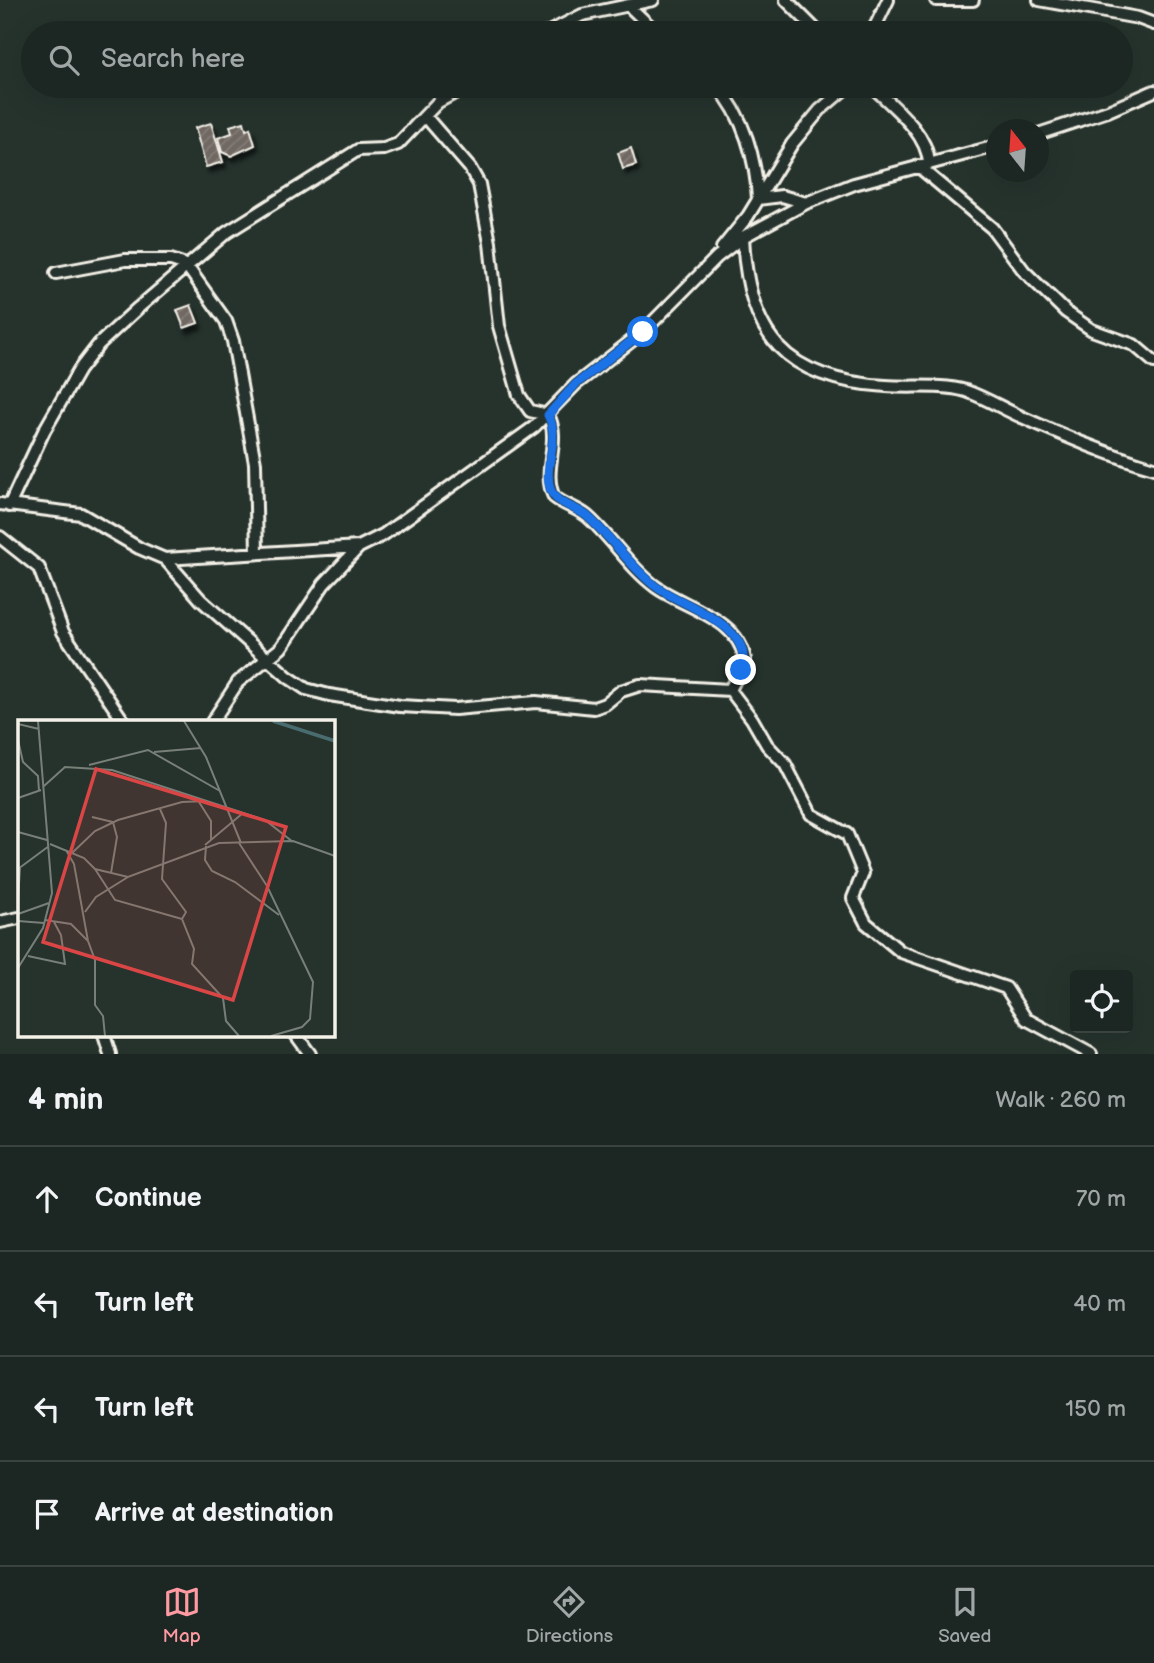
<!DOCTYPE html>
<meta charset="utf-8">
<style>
body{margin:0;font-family:"Balsamiq Sans",sans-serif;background:#252e2a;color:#f1f3f6}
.controls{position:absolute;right:21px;bottom:21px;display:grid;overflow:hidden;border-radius:7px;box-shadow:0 7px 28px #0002}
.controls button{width:63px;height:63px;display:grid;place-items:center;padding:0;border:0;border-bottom:2px solid #3a4340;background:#1c2622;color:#f1f3f6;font:35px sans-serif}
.compass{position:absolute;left:986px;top:119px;width:63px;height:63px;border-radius:50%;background:#1c2622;box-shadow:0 7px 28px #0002;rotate:343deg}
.stop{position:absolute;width:21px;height:21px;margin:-16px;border:5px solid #1a73e8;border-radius:50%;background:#fff}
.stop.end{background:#1a73e8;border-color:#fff;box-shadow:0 2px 7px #0008}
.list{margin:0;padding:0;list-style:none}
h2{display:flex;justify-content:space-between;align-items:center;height:91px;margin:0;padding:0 28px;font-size:30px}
h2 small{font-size:23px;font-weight:400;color:#a0a5a5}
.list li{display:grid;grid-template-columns:46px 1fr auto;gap:21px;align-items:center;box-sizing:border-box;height:105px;padding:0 28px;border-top:2px solid #3a4340}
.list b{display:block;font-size:26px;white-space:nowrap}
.list em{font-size:23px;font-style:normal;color:#a0a5a5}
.icon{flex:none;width:38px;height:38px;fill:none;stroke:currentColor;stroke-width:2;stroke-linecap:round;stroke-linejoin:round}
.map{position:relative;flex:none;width:1154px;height:1054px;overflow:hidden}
.search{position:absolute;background:#1c2622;box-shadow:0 7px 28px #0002;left:21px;right:21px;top:21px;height:77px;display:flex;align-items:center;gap:18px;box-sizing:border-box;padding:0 24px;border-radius:38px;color:#a0a5a5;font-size:26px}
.sheet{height:511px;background:#1c2622}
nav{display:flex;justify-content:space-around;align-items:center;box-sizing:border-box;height:98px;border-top:2px solid #3a4340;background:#1c2622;font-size:19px;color:#a0a5a5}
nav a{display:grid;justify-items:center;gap:4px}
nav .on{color:#ff9aa2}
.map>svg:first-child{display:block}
.building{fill:url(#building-hatch);stroke:#f4f1e8;stroke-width:2;filter:url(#shadow)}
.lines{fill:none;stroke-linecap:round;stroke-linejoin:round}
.minor-casing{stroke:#f4f1e8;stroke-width:16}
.minor{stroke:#26332d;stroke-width:10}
.route{stroke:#1a73e8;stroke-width:9}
.inset-river{fill:none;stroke:#496c6f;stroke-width:3.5}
.inset-road{fill:none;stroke:#787f78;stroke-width:2}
.view{fill:#da4645;fill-opacity:0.15;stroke:#da4645;stroke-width:3.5}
.inset-edge{fill:none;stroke:#f4f1e8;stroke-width:3.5}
</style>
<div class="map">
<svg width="1154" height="1054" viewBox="0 0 1154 1054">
<defs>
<pattern id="building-hatch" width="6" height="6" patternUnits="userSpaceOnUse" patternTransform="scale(1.75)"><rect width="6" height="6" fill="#706762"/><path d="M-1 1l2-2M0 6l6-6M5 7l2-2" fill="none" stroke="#857d78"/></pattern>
<filter id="shadow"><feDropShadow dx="3.5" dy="5.5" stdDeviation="2" flood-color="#0009"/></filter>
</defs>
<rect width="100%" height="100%" fill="#26332d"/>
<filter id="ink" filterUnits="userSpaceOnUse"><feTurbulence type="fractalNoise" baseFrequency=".0143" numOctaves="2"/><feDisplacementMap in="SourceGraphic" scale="14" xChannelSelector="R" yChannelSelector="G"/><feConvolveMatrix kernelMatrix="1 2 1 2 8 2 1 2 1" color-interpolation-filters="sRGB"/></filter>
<g filter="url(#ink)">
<!-- building -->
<path class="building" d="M 244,122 L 246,130 L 250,128 L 255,145 L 231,156 L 222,152 L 218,138 L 232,133 L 230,126 Z
M 211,123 L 223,162 L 206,167 L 195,128 Z
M 631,148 L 636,165 L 623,169 L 618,153 Z
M 191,305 L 198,323 L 184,328 L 177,310 Z"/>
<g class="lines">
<defs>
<path id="minor" d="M 786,0 L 819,33
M 936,0 L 973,0
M 1039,0 L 1138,18 L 1154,24
M 630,7 L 657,33
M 547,33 L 582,15 L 653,0
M 872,33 L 888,0
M 717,86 C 744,116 756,159 758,199 L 782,196 L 806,203
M 872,86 C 893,107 927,132 929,163
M 425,116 L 470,168 L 479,184 L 490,243 L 499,326 L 519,395 L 530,411 L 548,415 C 562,441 541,470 554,497 C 564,505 577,508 587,516 C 612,538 629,567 656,587 C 685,608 739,618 745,660 L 730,690
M 1038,134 L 1108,111 L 1154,91
M 918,166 L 992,228 L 1024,271 L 1066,312 L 1092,330 L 1134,345 L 1154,362
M 743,237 C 748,336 785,380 886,386 C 911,388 941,384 966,391 C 986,398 1005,410 1024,418 C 1067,437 1109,455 1154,468
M 722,248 L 748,216 L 792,144 L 820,110 L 848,86
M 56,273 L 125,260 L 171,260 L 186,265 L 226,321 L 233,341 L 255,463 L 257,552
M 0,504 L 81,514 L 139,548 L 165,559 L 359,547 L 383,535 L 534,427 L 576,384 L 643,332 L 717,257 L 743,237 L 806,203 L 854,184 L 996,146
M 9,506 L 44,431 L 79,370 L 99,344 L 138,308 L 226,233 L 358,150 L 384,149 L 398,144 L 438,102 L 468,86
M 0,537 L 39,568 L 63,632 L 124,722
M 165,559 L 201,600 L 288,677 L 306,689 L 329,695 L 400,706 L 455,709 L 536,702 L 594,708 L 605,704 L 621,691 L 640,685 L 730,690 L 752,719 L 767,745 L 785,764 L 811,814 L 847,834 L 863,873 L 853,898 L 866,923 L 901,952 L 1006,988 L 1026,1019 L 1091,1054
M 212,722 L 238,682 L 281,648 L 324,584 L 359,547
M 0,922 L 19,918
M 104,1035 L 110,1054
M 296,1035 L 310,1054"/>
</defs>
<!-- minor casing -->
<use href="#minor" class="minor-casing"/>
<!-- minor -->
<use href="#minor" class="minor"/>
</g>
</g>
<g class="lines" filter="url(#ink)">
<!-- route -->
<path class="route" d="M 643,332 L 576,384 L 548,415 C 561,439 543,463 550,488 C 555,505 575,506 587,516 C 611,537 629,565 654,585 C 680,606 757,625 741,670"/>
</g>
<!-- overview -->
<g transform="translate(18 720)">
<rect width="317" height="317" fill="#26332d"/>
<path class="inset-river" d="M 255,1 L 317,21"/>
<path class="inset-road" d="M 166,1 L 188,37 L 223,123M 0,4 L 21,9M 0,20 L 5,42 L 20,56 L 21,71M 136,32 L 183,28M 71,45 L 130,30 L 202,71M 26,66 L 47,47 L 94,50 L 247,100 L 275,122M 0,78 L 23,70M 181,82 L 193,101 L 193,120M 142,89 L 148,103 L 144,159 L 168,192 L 164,199 L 176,229 L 174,244 L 205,278 L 208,301 L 221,316M 74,97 L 95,102 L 99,117 L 93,153M 0,112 L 29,120M 221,123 L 249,166 L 295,262 L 292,299 L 284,307 L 253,316M 32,124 L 66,138 L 77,149 L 110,157 L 201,123 L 275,121 L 317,136M 187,125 L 225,93M 188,126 L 187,140 L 194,151 L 217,162 L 261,195M 48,130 L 56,144 L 70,221M 54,133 L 77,111 L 100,100 L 164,82 L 188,81M 0,149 L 31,126M 77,149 L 97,180 L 164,199M 0,180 L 2,148M 67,192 L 78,177 L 110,157M 0,194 L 31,183M 27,200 L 53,204 L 70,221 L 77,240 L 77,285 L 85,296 L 87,316M 0,201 L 26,203M 10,236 L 47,244 L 43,215 L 36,202M 0,248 L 25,208 L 34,173 L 20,1"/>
<path class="view" d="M 78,49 L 268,107 L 215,280 L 25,222 Z"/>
<rect width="317" height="317" class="inset-edge"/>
</g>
</svg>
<div class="controls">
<button><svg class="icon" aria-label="locate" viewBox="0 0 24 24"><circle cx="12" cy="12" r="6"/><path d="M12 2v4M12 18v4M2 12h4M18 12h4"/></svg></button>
</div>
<svg class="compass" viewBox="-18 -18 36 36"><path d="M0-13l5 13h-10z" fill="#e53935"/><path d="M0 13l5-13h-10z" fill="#a0a5a5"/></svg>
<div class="stop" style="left:643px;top:332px"></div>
<div class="stop end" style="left:741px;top:670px"></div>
<div class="search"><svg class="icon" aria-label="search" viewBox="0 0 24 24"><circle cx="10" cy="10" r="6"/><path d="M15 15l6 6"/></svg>Search here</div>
</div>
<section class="sheet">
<h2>4 min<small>Walk · 260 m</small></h2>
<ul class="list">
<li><svg class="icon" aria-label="ahead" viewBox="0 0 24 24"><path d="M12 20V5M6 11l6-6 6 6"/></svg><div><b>Continue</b></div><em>70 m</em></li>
<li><svg class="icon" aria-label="left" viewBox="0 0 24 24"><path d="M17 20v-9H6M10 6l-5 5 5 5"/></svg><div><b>Turn left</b></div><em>40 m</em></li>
<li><svg class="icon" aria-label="left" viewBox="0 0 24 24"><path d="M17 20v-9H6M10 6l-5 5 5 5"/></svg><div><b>Turn left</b></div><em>150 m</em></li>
<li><svg class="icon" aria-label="arrive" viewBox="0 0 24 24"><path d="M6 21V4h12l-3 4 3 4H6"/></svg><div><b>Arrive at destination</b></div></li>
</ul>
</section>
<nav>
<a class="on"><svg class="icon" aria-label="map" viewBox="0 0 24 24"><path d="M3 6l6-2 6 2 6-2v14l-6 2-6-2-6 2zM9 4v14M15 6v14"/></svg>Map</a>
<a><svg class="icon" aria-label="directions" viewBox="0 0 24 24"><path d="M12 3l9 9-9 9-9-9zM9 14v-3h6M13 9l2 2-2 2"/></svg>Directions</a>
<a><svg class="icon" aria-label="saved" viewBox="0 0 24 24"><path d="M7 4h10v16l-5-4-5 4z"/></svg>Saved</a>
</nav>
